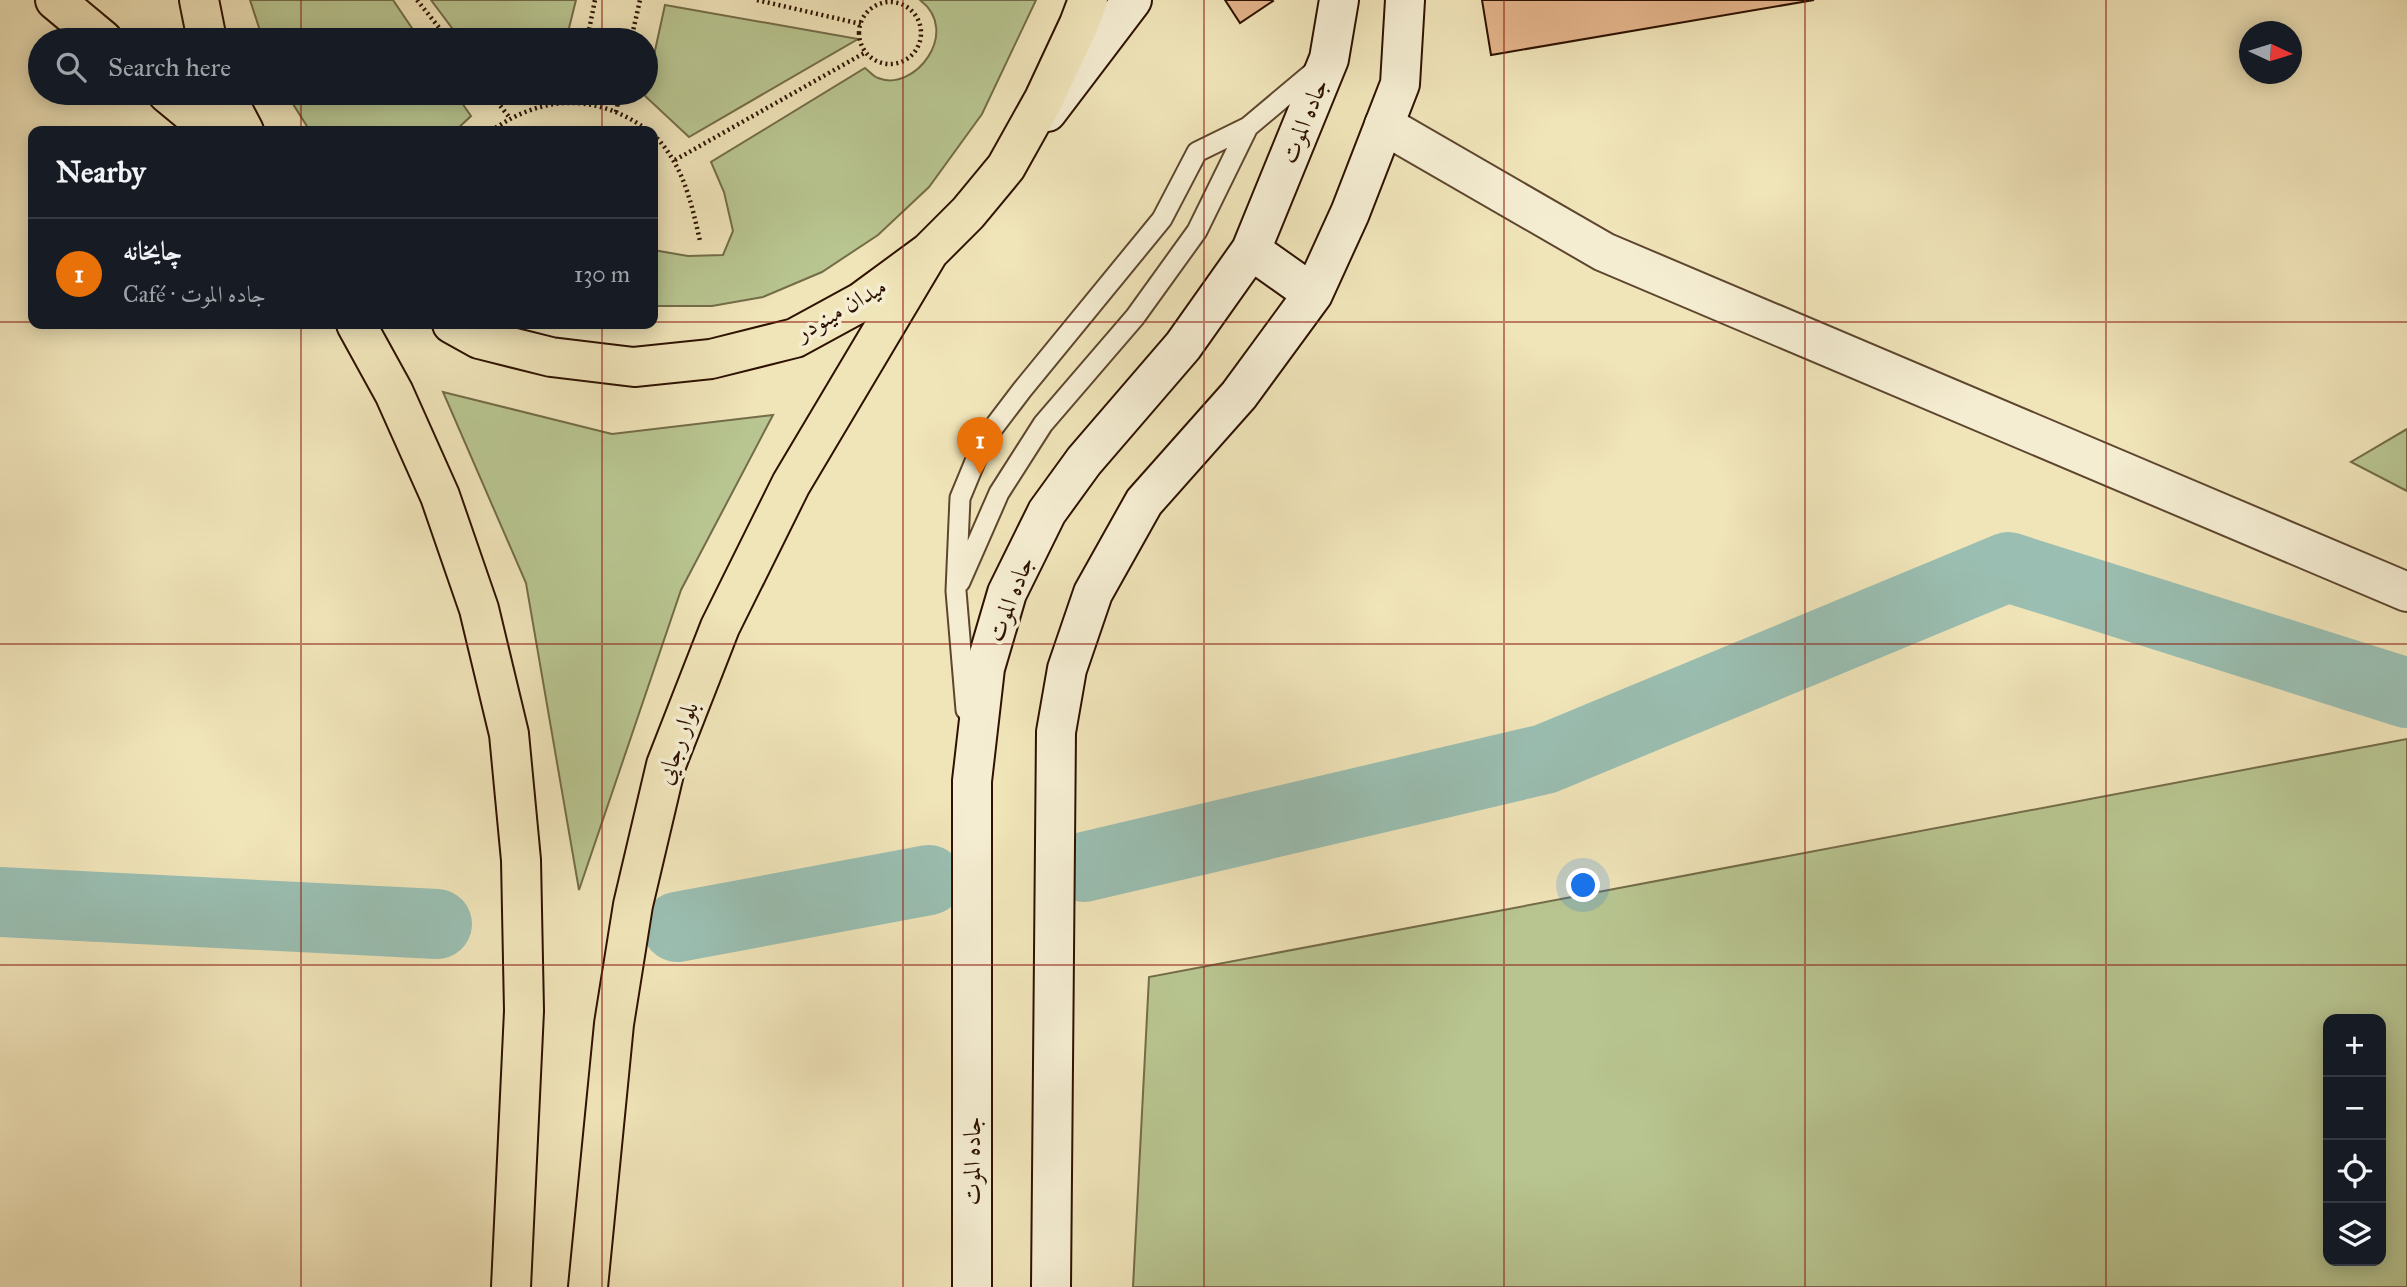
<!DOCTYPE html>
<meta charset="utf-8">
<style>
body{margin:0;font-family:"IM FELL Great Primer",Amiri,serif;background:#242831;color:#f1f3f6}
.controls{position:absolute;right:21px;bottom:21px;display:grid;overflow:hidden;border-radius:14px;box-shadow:0 4px 18px #0003}
.controls button{width:63px;height:63px;display:grid;place-items:center;padding:0;border:0;border-bottom:2px solid #363941;background:#171b24;color:#f1f3f6;font:35px sans-serif}
.compass{position:absolute;left:2239px;top:21px;width:63px;height:63px;border-radius:50%;background:#171b24;box-shadow:0 4px 18px #0003;rotate:94deg}
.you{position:absolute;left:1584px;top:886px;width:24px;height:24px;margin:-18px;border:5px solid #fff;border-radius:50%;background:#1a73e8;box-shadow:0 0 0 10px #1a73e833}
.badge{display:grid;place-items:center;width:46px;height:46px;border-radius:50%;background:#c59692;color:#fff;font-size:23px;font-weight:700}
.pin{position:absolute;translate:-50% -58px;filter:drop-shadow(0 2px 4px #0008)}
.pin::after{content:'';position:absolute;top:37px;width:24px;height:21px;background:inherit;clip-path:polygon(0 0,100% 0,50% 100%)}
.list{margin:0;padding:0;list-style:none}
h2{display:flex;justify-content:space-between;align-items:center;height:91px;margin:0;padding:0 28px;font-size:30px}
h2 small{font-size:23px;font-weight:400;color:#9ea1a6}
.list li{display:grid;grid-template-columns:46px 1fr auto;gap:21px;align-items:center;box-sizing:border-box;height:112px;padding:0 28px;border-top:2px solid #363941}
.list b{display:block;font-size:26px;white-space:nowrap}
.list p{margin:0;font-size:23px;white-space:nowrap;color:#9ea1a6}
.list em{font-size:23px;font-style:normal;color:#9ea1a6}
.icon{flex:none;width:38px;height:38px;fill:none;stroke:currentColor;stroke-width:2;stroke-linecap:round;stroke-linejoin:round}
.map{position:relative;flex:none;width:2407px;height:1287px;overflow:hidden}
.search{position:absolute;background:#171b24;box-shadow:0 4px 18px #0003;left:28px;top:28px;width:630px;height:77px;display:flex;align-items:center;gap:18px;box-sizing:border-box;padding:0 24px;border-radius:38px;color:#9ea1a6;font-size:26px}
.panel{position:absolute;background:#171b24;box-shadow:0 4px 18px #0003;left:28px;top:126px;width:630px;height:203px;border-radius:14px}
.map>svg:first-child{display:block}
.green{fill:#b8c590;stroke:#736c48;stroke-width:2;fill-rule:evenodd}
.lines{fill:none;stroke-linecap:round;stroke-linejoin:round}
.river{stroke:#9abeb1;stroke-width:70}
.building{fill:#e4b48b;stroke:#2e1200;stroke-width:2}
.lane-casing{stroke:#5e462e;stroke-width:23}
.street-casing{stroke:#5e462e;stroke-width:42}
.secondary-casing{stroke:#2e1200;stroke-width:42}
.primary-casing{stroke:#2e1200;stroke-width:42}
.highway-casing{stroke:#2e1200;stroke-width:42}
.path{stroke:#2e1200;stroke-width:4.5;stroke-dasharray:2 3.5;stroke-linecap:butt}
.lane{stroke:#f5edd2;stroke-width:19}
.street{stroke:#f5edd2;stroke-width:38}
.secondary{stroke:#f5edd2;stroke-width:38}
.primary{stroke:#f0e4b9;stroke-width:38}
.highway{stroke:#f0e4b9;stroke-width:38}
.grid{fill:none;stroke:#8f2418;stroke-width:2;stroke-opacity:0.55}
.labels{text-anchor:middle;stroke-width:7;stroke-linejoin:round;paint-order:stroke}
.street-label{font-size:24px;fill:#2e1200;stroke:#f5edd2}
</style>
<div class="map">
<svg width="2407" height="1287" viewBox="0 0 2407 1287">
<rect width="100%" height="100%" fill="#f0e4b9"/>
<filter id="stains"><feTurbulence type="fractalNoise" baseFrequency=".00286" numOctaves="4"/><feColorMatrix values="0 0 0 0 .2 0 0 0 0 .09 0 0 0 0 .02 0 0 0 .5 -.17"/></filter>
<radialGradient id="worn" r=".72"><stop offset=".6" stop-color="#630" stop-opacity="0"/><stop offset="1" stop-color="#630" stop-opacity=".3"/></radialGradient>
<!-- green -->
<path class="green" d="M 250,0 L 393,0 L 420,40 L 263,40 Z
M 431,0 L 576,0 L 566,40 L 461,40 Z
M 920,0 L 1036,0 L 982,114 L 929,187 L 878,235 L 822,272 L 763,297 L 712,306 L 653,306 L 653,250 L 688,256 L 723,255 L 733,231 L 724,192 L 711,162 L 865,68 C 869,71 874,77 878,78 C 914,93 962,32 920,0 Z
M 665,5 L 858,39 L 689,137 L 645,96 Z
M 286,93 L 455,93 L 471,116 L 455,131 L 310,131 Z
M 443,392 L 612,434 L 773,415 L 681,590 L 579,890 L 526,583 Z
M 2407,429 L 2407,491 L 2351,462 Z
M 2407,739 L 2407,1287 L 1133,1287 L 1149,977 ZM 2328,1019 L 2381,1019 L 2381,1261 L 2328,1261 Z"/>
<g class="lines">
<!-- river -->
<path class="river" d="M 1084,867 L 1545,759 L 2008,567 L 2407,693
M 0,902 L 437,924
M 677,927 L 929,880"/>
</g>
<!-- building -->
<path class="building" d="M 1225,0 L 1272,0 L 1273,1 L 1240,23 Z
M 1482,0 L 1814,0 L 1491,55 Z"/>
<g class="lines">
<defs>
<path id="lane" d="M 960,582 L 999,493 L 1043,424 L 1135,317 L 1197,231 L 1248,127
M 966,710 L 956,591 L 960,498 L 984,440 L 1022,390 L 1162,219 L 1197,152 L 1248,127 L 1317,69"/>
<path id="street" d="M 1384,125 L 1604,252 L 2407,592"/>
<path id="secondary" d="M 1047,112 L 1132,0
M 1251,250 L 1313,294
M 972,1287 L 972,781 L 985,668 L 1007,593 L 1047,512 L 1084,461 L 1183,346 L 1251,250 L 1329,59 L 1339,0
M 1051,1287 L 1056,732 L 1067,669 L 1093,593 L 1144,502 L 1239,395 L 1313,294 L 1350,213 L 1400,84 L 1405,0"/>
<path id="primary" d="M 55,0 L 103,40
M 167,93 L 213,131"/>
<path id="highway" d="M 199,0 L 207,40
M 224,93 L 244,131
M 356,324 L 394,393 L 440,496 L 479,609 L 509,734 L 521,860 L 524,1011 L 511,1287
M 452,324 L 479,339 L 551,357 L 634,367 L 711,359 L 795,338 L 861,302 L 929,252 L 968,213 L 1006,167 L 1044,99 L 1079,24 L 1088,0
M 588,1287 L 614,1024 L 633,905 L 666,765 L 720,627 L 791,484 L 929,252"/>
</defs>
<!-- lane casing -->
<use href="#lane" class="lane-casing"/>
<!-- street casing -->
<use href="#street" class="street-casing"/>
<!-- secondary casing -->
<use href="#secondary" class="secondary-casing"/>
<!-- primary casing -->
<use href="#primary" class="primary-casing"/>
<!-- highway casing -->
<use href="#highway" class="highway-casing"/>
<!-- path -->
<path class="path" d="M 417,0 L 449,40
M 757,0 L 861,24
M859 33a31 31 0 1 1 62 0a31 31 0 1 1-62 0Z
M 587,40 L 595,0
M 631,40 L 640,0
M 490,93 L 510,118
M 616,112 L 620,93
M 491,131 C 543,94 597,93 649,131
M 653,134 C 683,164 691,201 700,241
M 675,160 L 866,52"/>
<!-- lane -->
<use href="#lane" class="lane"/>
<!-- street -->
<use href="#street" class="street"/>
<!-- secondary -->
<use href="#secondary" class="secondary"/>
<!-- primary -->
<use href="#primary" class="primary"/>
<!-- highway -->
<use href="#highway" class="highway"/>
</g>
<!-- grid -->
<path class="grid" d="M 301,0 L 301,40M 602,0 L 602,40M 903,0 L 903,1287M 1204,0 L 1204,1287M 1504,0 L 1504,1287M 1805,0 L 1805,1287M 2106,0 L 2106,1287M 301,93 L 301,131M 602,93 L 602,131M 0,322 L 33,322M 653,322 L 2407,322M 301,324 L 301,1287M 602,324 L 602,1287M 0,644 L 2407,644M 0,965 L 2407,965"/>
<g class="labels">
<!-- street labels -->
<g class="street-label">
<text transform="translate(1304 121) rotate(-68)" y="8">جاده الموت</text>
<text transform="translate(841 309) rotate(-30)" y="8">میدان مینودر</text>
<text transform="translate(1010 599) rotate(-69)" y="8">جاده الموت</text>
<text transform="translate(677 743) rotate(-71)" y="8">بلوار رجایی</text>
<text transform="translate(972 1161) rotate(-90)" y="8">جاده الموت</text>
</g>
</g>
<rect width="100%" height="100%" filter="url(#stains)"/>
<rect width="100%" height="100%" fill="url(#worn)"/>
</svg>
<div class="controls">
<button>+</button>
<button>−</button>
<button><svg class="icon" aria-label="locate" viewBox="0 0 24 24"><circle cx="12" cy="12" r="6"/><path d="M12 2v4M12 18v4M2 12h4M18 12h4"/></svg></button>
<button><svg class="icon" aria-label="layers" viewBox="0 0 24 24"><path d="M12 4l9 5-9 5-9-5zM3 14l9 5 9-5"/></svg></button>
</div>
<svg class="compass" viewBox="-18 -18 36 36"><path d="M0-13l5 13h-10z" fill="#e53935"/><path d="M0 13l5-13h-10z" fill="#9ea1a6"/></svg>
<div class="you"></div>
<div class="pin badge" style="left:980px;top:475px;background:#e8710a">1</div>
<div class="search"><svg class="icon" aria-label="search" viewBox="0 0 24 24"><circle cx="10" cy="10" r="6"/><path d="M15 15l6 6"/></svg>Search here</div>
<section class="panel">
<h2>Nearby<small></small></h2>
<ul class="list">
<li><span class="badge" style="background:#e8710a">1</span><div><b>چایخانه</b><p>Café · جاده الموت</p></div><em>130 m</em></li>
</ul>
</section>
</div>
